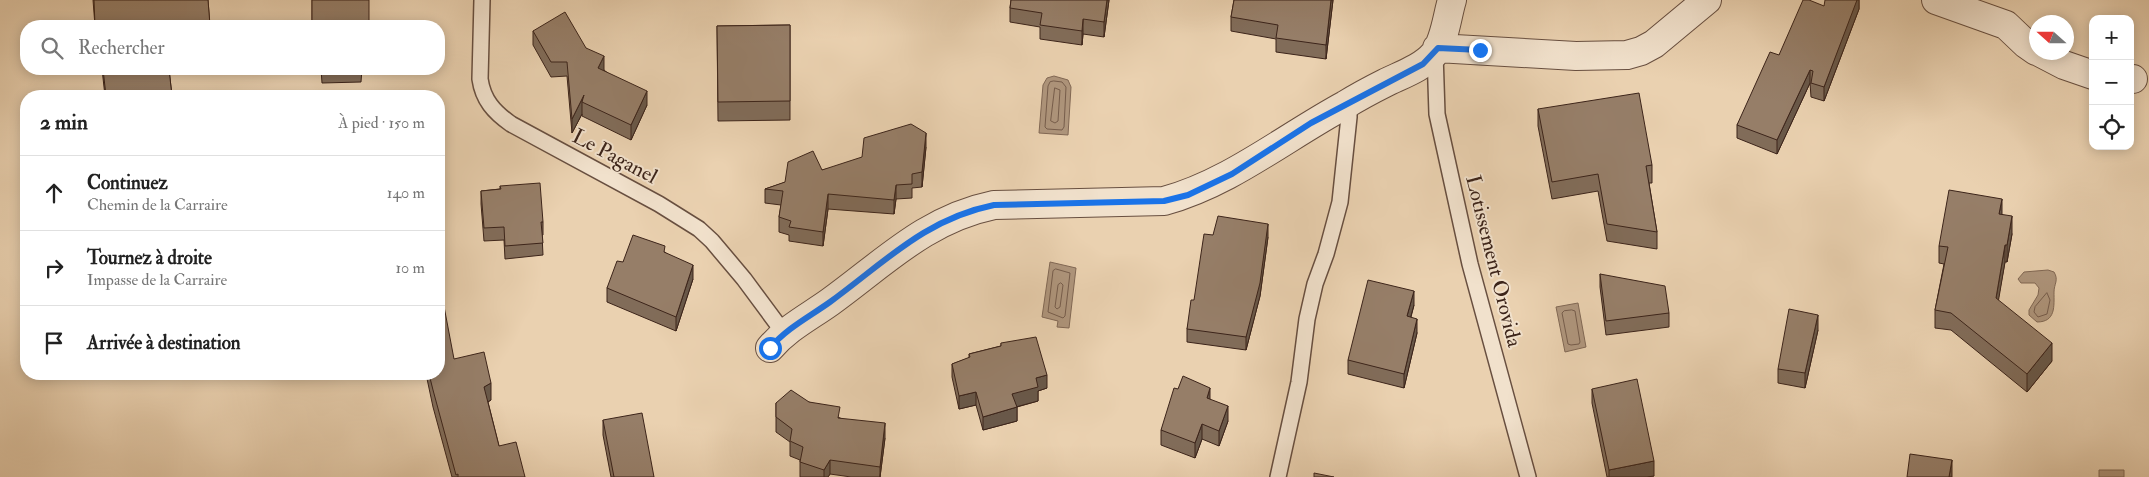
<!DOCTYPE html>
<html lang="fr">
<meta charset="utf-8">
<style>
body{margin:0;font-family:"IM FELL Double Pica",serif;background:#f2f2f2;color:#222}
.controls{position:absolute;right:15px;top:15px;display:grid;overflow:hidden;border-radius:10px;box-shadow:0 2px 12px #0003}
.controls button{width:45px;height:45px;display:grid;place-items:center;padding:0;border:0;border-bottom:1px solid #e0e0e0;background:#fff;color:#222;font:25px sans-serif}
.compass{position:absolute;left:2029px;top:15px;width:45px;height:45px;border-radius:50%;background:#fff;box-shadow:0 2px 12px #0003;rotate:291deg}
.stop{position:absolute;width:15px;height:15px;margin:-11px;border:4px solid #1a73e8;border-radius:50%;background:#fff}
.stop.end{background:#1a73e8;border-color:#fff;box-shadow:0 1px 5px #0008}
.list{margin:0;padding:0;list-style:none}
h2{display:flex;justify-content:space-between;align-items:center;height:65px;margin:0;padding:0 20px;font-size:21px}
h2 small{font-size:16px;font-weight:400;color:#767676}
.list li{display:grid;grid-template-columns:32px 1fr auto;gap:15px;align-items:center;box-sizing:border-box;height:75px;padding:0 20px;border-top:1px solid #e0e0e0}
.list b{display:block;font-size:19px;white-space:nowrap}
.list p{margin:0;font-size:16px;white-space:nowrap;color:#767676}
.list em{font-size:16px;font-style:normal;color:#767676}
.icon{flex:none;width:28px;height:28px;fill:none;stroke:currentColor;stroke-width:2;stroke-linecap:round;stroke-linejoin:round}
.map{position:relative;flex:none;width:2149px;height:477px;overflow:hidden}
.search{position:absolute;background:#fff;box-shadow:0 2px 12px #0003;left:20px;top:20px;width:425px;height:55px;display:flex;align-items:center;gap:12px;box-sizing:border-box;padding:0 18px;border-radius:20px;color:#767676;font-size:19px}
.panel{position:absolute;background:#fff;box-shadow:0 2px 12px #0003;left:20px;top:90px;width:425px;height:290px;border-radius:20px}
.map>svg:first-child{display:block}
.water{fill:#af967d;stroke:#816855}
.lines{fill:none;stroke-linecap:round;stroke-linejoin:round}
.shore{stroke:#765d4c;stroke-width:1}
.service-casing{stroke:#684f40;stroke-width:18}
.minor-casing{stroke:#684f40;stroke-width:30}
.service{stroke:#f1e1cc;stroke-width:15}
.minor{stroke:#f1e1cc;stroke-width:28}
.wall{fill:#816c59;stroke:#3c241a}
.shaded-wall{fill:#695849;stroke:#3c241a}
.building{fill:#967e68;stroke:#3c241a}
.route{stroke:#1a73e8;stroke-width:6}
.labels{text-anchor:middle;stroke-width:4;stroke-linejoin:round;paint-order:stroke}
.street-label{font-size:21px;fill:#3c241a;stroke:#f1e1cc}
</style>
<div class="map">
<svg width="2149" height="477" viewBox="0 0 2149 477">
<rect width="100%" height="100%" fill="#ead1b0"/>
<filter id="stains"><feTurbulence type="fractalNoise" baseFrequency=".004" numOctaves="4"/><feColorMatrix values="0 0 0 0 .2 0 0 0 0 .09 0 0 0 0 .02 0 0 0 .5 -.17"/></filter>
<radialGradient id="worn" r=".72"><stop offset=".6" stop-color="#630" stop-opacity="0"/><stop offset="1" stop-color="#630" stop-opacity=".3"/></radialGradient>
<!-- water -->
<path class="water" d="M 1054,76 L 1068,80 L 1071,87 L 1068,135 L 1039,133 L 1043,85 L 1047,78 Z
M 1050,262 L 1076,268 L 1069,328 L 1057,327 L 1058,321 L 1042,317 Z
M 2048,270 L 2054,272 C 2059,280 2054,284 2054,292 C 2054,306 2056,322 2037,322 L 2029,315 L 2029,310 L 2038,295 L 2039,288 L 2035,283 L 2021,283 L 2018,279 L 2024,272 Z
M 1578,303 L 1586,347 L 1565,352 L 1556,307 Z
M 2099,470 L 2124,470 L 2124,477 L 2099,477 Z"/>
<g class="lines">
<!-- shore -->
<path class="shore" d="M 1054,81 L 1062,82 L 1066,87 L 1064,127 L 1062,130 L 1047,129 L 1045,127 L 1048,86 L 1050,82 Z
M 1055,88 L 1060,90 L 1058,121 L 1055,123 L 1051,121 Z
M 1056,269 L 1070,273 L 1065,316 L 1063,318 L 1048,312 L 1053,271 Z
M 1061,283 L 1063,285 L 1060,307 L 1057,309 L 1055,307 L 1058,285 Z
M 2047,293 L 2050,300 L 2047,314 L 2038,317 L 2034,312 L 2035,307 Z
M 1572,310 L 1575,311 L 1580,342 L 1579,344 L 1571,345 L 1568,344 L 1562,313 L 1564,311 Z"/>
<defs>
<path id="service" d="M 482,0 L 480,79 C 483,100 494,112 511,124 L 659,204 L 699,229 L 712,241 L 744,279 L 784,333
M 1435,53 L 1437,114 L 1470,264 L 1528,477
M 1278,477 L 1299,382 L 1307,319 L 1315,284 L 1326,254 L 1340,202 L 1349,117 L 1349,102"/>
<path id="minor" d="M 1936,0 L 2006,25 L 2026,44 L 2036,51
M 1437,48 L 1576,56 L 1627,55 L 1641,51 L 1654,44 L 1707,0
M 2039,52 L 2064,65 L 2093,75
M 2130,79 L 2133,79
M 770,348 C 787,328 809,317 830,302 C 884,263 926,219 994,205 L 1164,201 C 1230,183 1284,138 1345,105 C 1358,97 1371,90 1385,83 C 1401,75 1422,68 1434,54 C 1445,41 1447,16 1452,0"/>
</defs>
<!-- service casing -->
<use href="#service" class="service-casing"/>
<!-- minor casing -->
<use href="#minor" class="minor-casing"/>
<!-- service -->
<use href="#service" class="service"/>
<!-- minor -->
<use href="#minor" class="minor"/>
</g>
<!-- wall -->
<path class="wall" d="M 93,0 L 208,0 L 210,26 L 95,26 Z
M 312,0 L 369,26 L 312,26 Z
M 1011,0 L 1109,0 L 1104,37 L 1083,34 L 1082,45 L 1040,39 L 1040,27 L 1010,22 L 1010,8 Z
M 1234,0 L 1333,0 L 1326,59 L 1276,52 L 1276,39 L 1231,31 L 1231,17 Z
M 1859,0 L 1859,9 L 1824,101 L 1811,97 L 1810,83 L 1777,154 L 1737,138 L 1737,125 L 1779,55 L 1824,6 Z
M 790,25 L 790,120 L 718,121 L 717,26 Z
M 533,31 L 586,48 L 604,70 L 647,105 L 631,140 L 582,116 L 582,114 L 572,133 L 567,76 L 551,77 L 533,45 Z
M 97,69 L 169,69 L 172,96 L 105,96 L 102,69 L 97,70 Z
M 321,69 L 362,69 L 361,82 L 322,83 Z
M 1538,109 L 1652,165 L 1652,183 L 1649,183 L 1657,232 L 1657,249 L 1607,241 L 1598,191 L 1552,199 L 1538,126 Z
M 926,147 L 922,187 L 912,188 L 912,198 L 896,199 L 894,214 L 828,209 L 823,246 L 789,241 L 789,235 L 779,232 L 779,217 L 781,205 L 765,203 L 765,189 L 822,170 Z
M 500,186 L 543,222 L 543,235 L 542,235 L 543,255 L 505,259 L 504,240 L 484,241 L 481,204 L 481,191 L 500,189 Z
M 2002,214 L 2012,234 L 2007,262 L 2005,262 L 1998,300 L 2052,361 L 2027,392 L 1951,330 L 1935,328 L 1935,310 L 1944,264 L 1939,263 L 1939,246 Z
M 1213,235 L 1268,237 L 1260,296 L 1246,350 L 1187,342 L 1187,329 Z
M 665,252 L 693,279 L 676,331 L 607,302 L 607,288 L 623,262 Z
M 1600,274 L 1669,313 L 1669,327 L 1606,335 L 1600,287 Z
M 1414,305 L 1411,317 L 1417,333 L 1404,388 L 1348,374 L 1348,360 Z
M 1818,330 L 1805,388 L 1778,383 L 1778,369 Z
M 1001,343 L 1047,388 L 1038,391 L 1038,401 L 1017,407 L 1017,421 L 983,430 L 976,405 L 959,409 L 952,377 L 952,364 L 969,358 L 969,354 L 1001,346 Z
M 454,359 L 491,400 L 488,402 L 499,446 L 525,477 L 452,477 L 433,407 L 426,374 L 439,374 Z
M 1592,389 L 1654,476 L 1647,477 L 1607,477 L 1592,403 Z
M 1210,399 L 1228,421 L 1219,446 L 1202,439 L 1195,458 L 1161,445 L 1161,430 Z
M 809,402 L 840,418 L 885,438 L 880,477 L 851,477 L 830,474 L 828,477 L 800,477 L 800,460 L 790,456 L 790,442 L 776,432 L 776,403 Z
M 603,420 L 654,477 L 611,477 L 603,435 Z"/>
<!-- shaded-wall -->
<path class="shaded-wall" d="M 1107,0 L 1109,0 L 1104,37 L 1104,22 Z
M 1331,0 L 1333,0 L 1326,59 L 1326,45 Z
M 1856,0 L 1859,0 L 1859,9 L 1824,101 L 1824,87 Z
M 1083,19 L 1083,34 L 1082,45 L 1082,31 Z
M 604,56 L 604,70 L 598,82 L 598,68 Z
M 1810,70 L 1810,83 L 1777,154 L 1777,140 Z
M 647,91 L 647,105 L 631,140 L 631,125 Z
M 584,95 L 582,102 L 582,114 L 572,133 L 572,119 Z
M 926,133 L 926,147 L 922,187 L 922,172 Z
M 896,185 L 896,199 L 894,214 L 894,200 Z
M 828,194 L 828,209 L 823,246 L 823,232 Z
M 2002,199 L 2002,216 L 1999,214 Z
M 2012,216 L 2012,234 L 2007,262 L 2007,245 Z
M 1268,224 L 1268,237 L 1260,296 L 1246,350 L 1246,337 Z
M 2005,245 L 2005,262 L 1996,315 L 1996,298 Z
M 693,265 L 693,279 L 676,331 L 676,317 Z
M 1414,291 L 1414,305 L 1407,330 L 1407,316 Z
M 1818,315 L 1818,330 L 1805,388 L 1805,373 Z
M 1417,319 L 1417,333 L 1404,388 L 1404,374 Z
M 2052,343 L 2052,361 L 2027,392 L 2027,374 Z
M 1047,375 L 1047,388 L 1038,391 L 1038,401 L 1012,408 L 1012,394 L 1036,378 Z
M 491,383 L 491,400 L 484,404 L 484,387 Z
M 1210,388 L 1210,403 L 1207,398 Z
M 976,392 L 976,405 L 959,409 L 959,396 Z
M 1228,406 L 1228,421 L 1219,446 L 1219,431 Z
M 1017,407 L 1017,421 L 983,430 L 983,417 Z
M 885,423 L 885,438 L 880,477 L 880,467 Z
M 1202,424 L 1202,439 L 1195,458 L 1195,443 Z
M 830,460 L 830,474 L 828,477 L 824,477 L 824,470 Z
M 1952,460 L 1952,477 L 1949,477 Z
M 1654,461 L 1654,476 L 1647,477 L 1609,477 L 1609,470 Z"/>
<!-- building -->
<path class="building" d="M 94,0 L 208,0 L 210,25 L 196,26 L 95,26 Z
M 312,0 L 369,0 L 369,26 L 320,26 L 312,23 Z
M 1011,0 L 1107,0 L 1104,22 L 1083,19 L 1082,31 L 1040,25 L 1042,13 L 1010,8 Z
M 1234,0 L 1331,0 L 1326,45 L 1276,38 L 1278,25 L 1231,17 Z
M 1803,0 L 1809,0 L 1824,6 L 1825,0 L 1857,0 L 1824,87 L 1811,83 L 1813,71 L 1810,70 L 1777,140 L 1737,125 L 1770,52 L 1779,55 Z
M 565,12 L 586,48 L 604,56 L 598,68 L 647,91 L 631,125 L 582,102 L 584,95 L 572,119 L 567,62 L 551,62 L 533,31 Z
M 790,25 L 790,101 L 718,102 L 717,26 Z
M 103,69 L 169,69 L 172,96 L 106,96 Z
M 1639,93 L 1652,165 L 1646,166 L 1657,232 L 1607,224 L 1598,174 L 1552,182 L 1538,109 Z
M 911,124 L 926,133 L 922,172 L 912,174 L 912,184 L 896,185 L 894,200 L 828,194 L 823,232 L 789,227 L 791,221 L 779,217 L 783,191 L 765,189 L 785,182 L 788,162 L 813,151 L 822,170 L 862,157 L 864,138 Z
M 540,183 L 543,222 L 541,222 L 543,243 L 505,246 L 504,227 L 484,228 L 481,191 L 501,189 L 500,186 Z
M 1949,190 L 2002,199 L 1999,214 L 2012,216 L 2007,245 L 2005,245 L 1996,298 L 2052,343 L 2027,374 L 1951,313 L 1935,310 L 1948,247 L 1939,246 Z
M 1218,216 L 1268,224 L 1260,283 L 1246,337 L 1187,329 L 1191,300 L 1194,300 L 1204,234 L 1213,235 Z
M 633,235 L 665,246 L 664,252 L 693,265 L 676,317 L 607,288 L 617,261 L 623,262 Z
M 1600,274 L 1665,286 L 1669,313 L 1606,321 Z
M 439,280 L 454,359 L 484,352 L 491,383 L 484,387 L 499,446 L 516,442 L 525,477 L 458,477 L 458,474 L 456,475 L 433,390 L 429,374 L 439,374 Z
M 1368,280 L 1414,291 L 1407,316 L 1417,319 L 1404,374 L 1348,360 Z
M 1789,309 L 1818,315 L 1805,373 L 1778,369 Z
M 1036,337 L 1047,375 L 1036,378 L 1038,387 L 1012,394 L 1017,407 L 983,417 L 976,392 L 959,396 L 952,364 L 970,357 L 969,354 L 1001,346 L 1001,343 Z
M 1183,376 L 1210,388 L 1207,398 L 1228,406 L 1219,431 L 1202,424 L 1195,443 L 1161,430 L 1174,388 L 1178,389 Z
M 1637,379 L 1654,461 L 1609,470 L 1592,389 Z
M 791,390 L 809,402 L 840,407 L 838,418 L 885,423 L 880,467 L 830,460 L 824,470 L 800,462 L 803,447 L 790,441 L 792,429 L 776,417 L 776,403 Z
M 642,413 L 654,477 L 614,477 L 603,420 Z
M 1910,454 L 1952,460 L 1949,477 L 1907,477 Z
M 1314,473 L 1334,477 L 1314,477 Z"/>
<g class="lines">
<!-- route -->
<path class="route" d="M 770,348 C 787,328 809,317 830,302 C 885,262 925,219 994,205 L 1164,201 L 1188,195 L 1232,174 L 1311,123 L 1423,64 L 1438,48 L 1480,50"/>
</g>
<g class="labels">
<!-- street labels -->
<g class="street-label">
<text transform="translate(615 156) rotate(28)" y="7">Le Paganel</text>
<text transform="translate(1494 261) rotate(76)" y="7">Lotissement Orovida</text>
</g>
</g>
<rect width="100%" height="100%" filter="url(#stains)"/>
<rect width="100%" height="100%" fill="url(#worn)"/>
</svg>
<div class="controls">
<button>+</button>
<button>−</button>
<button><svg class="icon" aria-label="locate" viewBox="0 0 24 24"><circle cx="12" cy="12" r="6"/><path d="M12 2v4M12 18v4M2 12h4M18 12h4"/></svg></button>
</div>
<svg class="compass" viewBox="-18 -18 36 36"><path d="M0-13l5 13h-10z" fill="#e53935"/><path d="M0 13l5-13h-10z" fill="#767676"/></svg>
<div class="stop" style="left:770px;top:348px"></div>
<div class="stop end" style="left:1480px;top:50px"></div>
<div class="search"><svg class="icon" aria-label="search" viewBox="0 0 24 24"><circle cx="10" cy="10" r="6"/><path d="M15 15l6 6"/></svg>Rechercher</div>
<section class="panel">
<h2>2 min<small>À pied · 150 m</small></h2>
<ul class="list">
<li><svg class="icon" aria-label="ahead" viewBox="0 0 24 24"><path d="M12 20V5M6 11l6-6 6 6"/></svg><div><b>Continuez</b><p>Chemin de la Carraire</p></div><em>140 m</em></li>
<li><svg class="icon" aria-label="right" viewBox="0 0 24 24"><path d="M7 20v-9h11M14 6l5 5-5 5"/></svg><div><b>Tournez à droite</b><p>Impasse de la Carraire</p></div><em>10 m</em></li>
<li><svg class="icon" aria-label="arrive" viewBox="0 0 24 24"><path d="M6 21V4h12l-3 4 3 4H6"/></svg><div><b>Arrivée à destination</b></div></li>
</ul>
</section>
</div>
